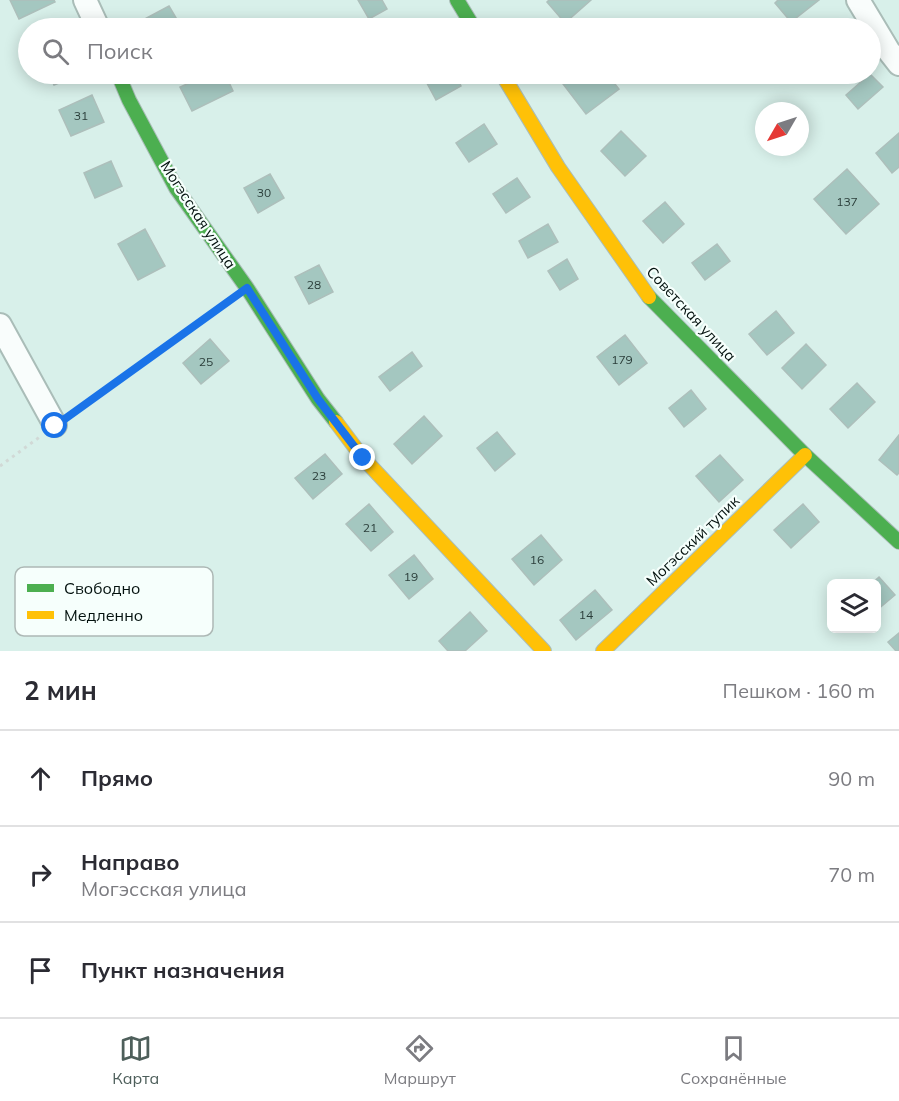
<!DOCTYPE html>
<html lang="ru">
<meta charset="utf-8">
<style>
body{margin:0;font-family:Mulish,sans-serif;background:#f2f2f3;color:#2b2b33}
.controls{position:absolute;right:18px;bottom:18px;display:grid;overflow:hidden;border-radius:9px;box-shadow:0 3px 15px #0003}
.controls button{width:54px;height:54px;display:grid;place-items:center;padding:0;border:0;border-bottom:2px solid #e1e1e2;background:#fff;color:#2b2b33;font:30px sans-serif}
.compass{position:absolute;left:755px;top:102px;width:54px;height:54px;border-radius:50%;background:#fff;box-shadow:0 3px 15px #0003;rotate:231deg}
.stop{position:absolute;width:18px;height:18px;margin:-14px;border:4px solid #1a73e8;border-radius:50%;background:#fff}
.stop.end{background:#1a73e8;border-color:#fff;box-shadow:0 2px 6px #0008}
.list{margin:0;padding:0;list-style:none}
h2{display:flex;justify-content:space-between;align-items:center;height:78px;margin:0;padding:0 24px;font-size:26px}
h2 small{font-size:20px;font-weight:400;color:#7c7c81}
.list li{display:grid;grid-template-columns:39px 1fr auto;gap:18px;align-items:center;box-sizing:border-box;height:96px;padding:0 24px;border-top:2px solid #e1e1e2}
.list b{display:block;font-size:22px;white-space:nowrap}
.list p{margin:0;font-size:20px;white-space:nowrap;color:#7c7c81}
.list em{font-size:20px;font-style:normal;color:#7c7c81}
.icon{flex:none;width:33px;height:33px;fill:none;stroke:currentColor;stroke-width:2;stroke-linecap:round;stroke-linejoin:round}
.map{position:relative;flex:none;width:899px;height:651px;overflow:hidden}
.search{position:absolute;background:#fff;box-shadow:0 3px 15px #0003;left:18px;right:18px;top:18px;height:66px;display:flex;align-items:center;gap:15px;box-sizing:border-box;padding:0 21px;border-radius:33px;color:#7c7c81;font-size:22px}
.sheet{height:366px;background:#fff}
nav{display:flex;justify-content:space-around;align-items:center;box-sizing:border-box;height:84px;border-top:2px solid #e1e1e2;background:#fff;font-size:16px;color:#7c7c81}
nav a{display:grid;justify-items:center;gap:3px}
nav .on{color:#4e5f5b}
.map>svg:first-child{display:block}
.building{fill:#a4c7c0;stroke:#adbfbb;stroke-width:1.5}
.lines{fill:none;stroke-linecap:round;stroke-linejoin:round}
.street-casing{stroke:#aabdb8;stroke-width:26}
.fast-casing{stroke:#aabdb8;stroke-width:16}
.slow-casing{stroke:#aabdb8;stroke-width:16}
.path{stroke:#d1d9d6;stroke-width:3;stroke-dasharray:3 4.5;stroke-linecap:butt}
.street{stroke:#f9fdfc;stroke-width:22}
.fast{stroke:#4caf50;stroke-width:14}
.slow{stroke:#ffc107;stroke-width:14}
.route{stroke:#1a73e8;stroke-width:8}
.labels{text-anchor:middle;stroke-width:4.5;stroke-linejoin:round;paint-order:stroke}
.number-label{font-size:12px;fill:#2b3e3a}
.street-label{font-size:15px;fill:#03110e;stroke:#f6fffc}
.key{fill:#f6fffc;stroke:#adb8b5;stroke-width:1.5}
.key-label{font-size:16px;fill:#03110e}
</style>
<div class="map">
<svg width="899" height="651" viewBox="0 0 899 651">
<rect width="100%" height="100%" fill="#d8f0ea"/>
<!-- building -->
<path class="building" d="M 10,0 L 54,0 L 55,2 L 19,19 Z
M 358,0 L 382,0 L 387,9 L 369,19 Z
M 549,0 L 591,0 L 565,23 L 547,2 Z
M 778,0 L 819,0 L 791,22 L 775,3 Z
M 169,6 L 182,28 L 143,28 L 139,22 Z
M 830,20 L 836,28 L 819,28 Z
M 427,21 L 432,28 L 415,28 Z
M 49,74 L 79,74 L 79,75 L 54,85 Z
M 209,74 L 225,74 L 233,91 L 192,111 L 180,87 Z
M 422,74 L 455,74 L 461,86 L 436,100 Z
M 577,74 L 607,74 L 619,89 L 586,114 L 563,84 Z
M 870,74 L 883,87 L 858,109 L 846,95 Z
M 92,95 L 104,122 L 71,136 L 59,110 Z
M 484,124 L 497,144 L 469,162 L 456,143 Z
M 621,131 L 646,156 L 625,176 L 601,151 Z
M 899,133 L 899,167 L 892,173 L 876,153 Z
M 111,161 L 122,186 L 95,198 L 84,173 Z
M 847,169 L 879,204 L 846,234 L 814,199 Z
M 270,174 L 284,198 L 258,213 L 244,188 Z
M 517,178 L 530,197 L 506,213 L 493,194 Z
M 665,202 L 684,224 L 663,243 L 643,221 Z
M 548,224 L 558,242 L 528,258 L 519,241 Z
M 145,229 L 165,266 L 138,280 L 118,244 Z
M 717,244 L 730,261 L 705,280 L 692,263 Z
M 567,259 L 578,279 L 560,290 L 548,271 Z
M 319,265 L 333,292 L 309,304 L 295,277 Z
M 776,311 L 794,333 L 767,355 L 749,334 Z
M 625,335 L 647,363 L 619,385 L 597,357 Z
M 210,339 L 229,361 L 201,384 L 183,363 Z
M 806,344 L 826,365 L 802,389 L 782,368 Z
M 412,352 L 422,366 L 390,391 L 379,377 Z
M 857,383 L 875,402 L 848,428 L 830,409 Z
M 691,390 L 706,409 L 684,427 L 669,408 Z
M 424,416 L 442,436 L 412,464 L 394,444 Z
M 497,432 L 515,454 L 495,471 L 477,448 Z
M 899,435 L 899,473 L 897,475 L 879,460 Z
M 325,454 L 342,474 L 313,499 L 295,478 Z
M 720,455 L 743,480 L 719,502 L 696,476 Z
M 369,504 L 393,532 L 371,551 L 346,524 Z
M 803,504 L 819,522 L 791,548 L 774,530 Z
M 541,535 L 562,560 L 534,585 L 512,559 Z
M 414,555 L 433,579 L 409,599 L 389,575 Z
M 879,577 L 895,595 L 876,611 L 876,584 L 871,584 Z
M 595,590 L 612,610 L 576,640 L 560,620 Z
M 470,612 L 487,631 L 465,651 L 448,651 L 439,641 Z
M 899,633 L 899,651 L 896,651 L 888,642 Z"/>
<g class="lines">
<defs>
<path id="street" d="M 85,0 L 98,28
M 858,0 L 888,50 L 899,64
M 0,325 L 55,425"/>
<path id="fast" d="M 457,0 L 474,28
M 118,74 L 129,100 L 176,188 L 247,288 L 318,399 L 336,422
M 649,297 L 805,455 L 899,542"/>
<path id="slow" d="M 502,74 L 558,167 L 649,297
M 336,422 L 363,458 L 544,651
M 603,651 L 805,455"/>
</defs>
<!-- street casing -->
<use href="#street" class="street-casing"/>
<!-- fast casing -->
<use href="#fast" class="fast-casing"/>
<!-- slow casing -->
<use href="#slow" class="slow-casing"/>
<!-- path -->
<path class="path" d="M 70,414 L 228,301
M 0,466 L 41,436"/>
<!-- street -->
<use href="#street" class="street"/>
<!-- fast -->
<use href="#fast" class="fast"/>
<!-- slow -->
<use href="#slow" class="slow"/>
</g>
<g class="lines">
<!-- route -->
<path class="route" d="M 55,426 L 247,288 L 318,399 L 363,458"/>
</g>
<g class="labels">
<!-- number labels -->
<g class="number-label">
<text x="81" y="120">31</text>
<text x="264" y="197">30</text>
<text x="847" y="206">137</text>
<text x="314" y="289">28</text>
<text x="622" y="364">179</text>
<text x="206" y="366">25</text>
<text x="319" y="480">23</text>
<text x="370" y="532">21</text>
<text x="537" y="564">16</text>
<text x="411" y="581">19</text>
<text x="586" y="619">14</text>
</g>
<!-- street labels -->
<g class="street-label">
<text transform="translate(198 215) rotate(57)" y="5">Могэсская улица</text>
<text transform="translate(691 314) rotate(47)" y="5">Советская улица</text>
<text transform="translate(693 541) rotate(-44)" y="5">Могэсский тупик</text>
</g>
</g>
<!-- legend -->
<rect x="15" y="567" width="198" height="69" rx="9" class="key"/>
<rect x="27" y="584" width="27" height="8" fill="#4caf50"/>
<rect x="27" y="611" width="27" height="8" fill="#ffc107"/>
<g class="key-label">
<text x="64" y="594">Свободно</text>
<text x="64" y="621">Медленно</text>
</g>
</svg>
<div class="controls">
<button><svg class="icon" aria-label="layers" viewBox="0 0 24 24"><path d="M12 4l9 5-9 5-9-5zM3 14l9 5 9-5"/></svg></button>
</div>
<svg class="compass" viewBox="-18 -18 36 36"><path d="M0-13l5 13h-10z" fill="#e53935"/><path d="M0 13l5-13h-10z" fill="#7c7c81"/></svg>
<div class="stop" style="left:55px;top:426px"></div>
<div class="stop end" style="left:363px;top:458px"></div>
<div class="search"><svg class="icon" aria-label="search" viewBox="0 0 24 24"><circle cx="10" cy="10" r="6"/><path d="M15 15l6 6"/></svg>Поиск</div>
</div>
<section class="sheet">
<h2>2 мин<small>Пешком · 160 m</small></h2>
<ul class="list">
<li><svg class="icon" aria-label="ahead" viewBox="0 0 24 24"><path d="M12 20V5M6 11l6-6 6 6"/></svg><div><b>Прямо</b></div><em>90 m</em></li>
<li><svg class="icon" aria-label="right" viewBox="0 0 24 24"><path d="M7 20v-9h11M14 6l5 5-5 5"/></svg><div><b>Направо</b><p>Могэсская улица</p></div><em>70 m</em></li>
<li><svg class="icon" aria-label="arrive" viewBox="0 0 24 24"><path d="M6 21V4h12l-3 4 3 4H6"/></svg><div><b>Пункт назначения</b></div></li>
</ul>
</section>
<nav>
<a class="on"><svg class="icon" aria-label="map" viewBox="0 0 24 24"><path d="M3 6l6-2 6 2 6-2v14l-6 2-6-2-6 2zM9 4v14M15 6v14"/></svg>Карта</a>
<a><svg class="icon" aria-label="directions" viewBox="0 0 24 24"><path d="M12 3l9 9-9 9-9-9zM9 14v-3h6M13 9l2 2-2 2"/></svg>Маршрут</a>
<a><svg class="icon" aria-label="saved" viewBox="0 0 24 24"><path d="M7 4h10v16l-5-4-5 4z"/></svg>Сохранённые</a>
</nav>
